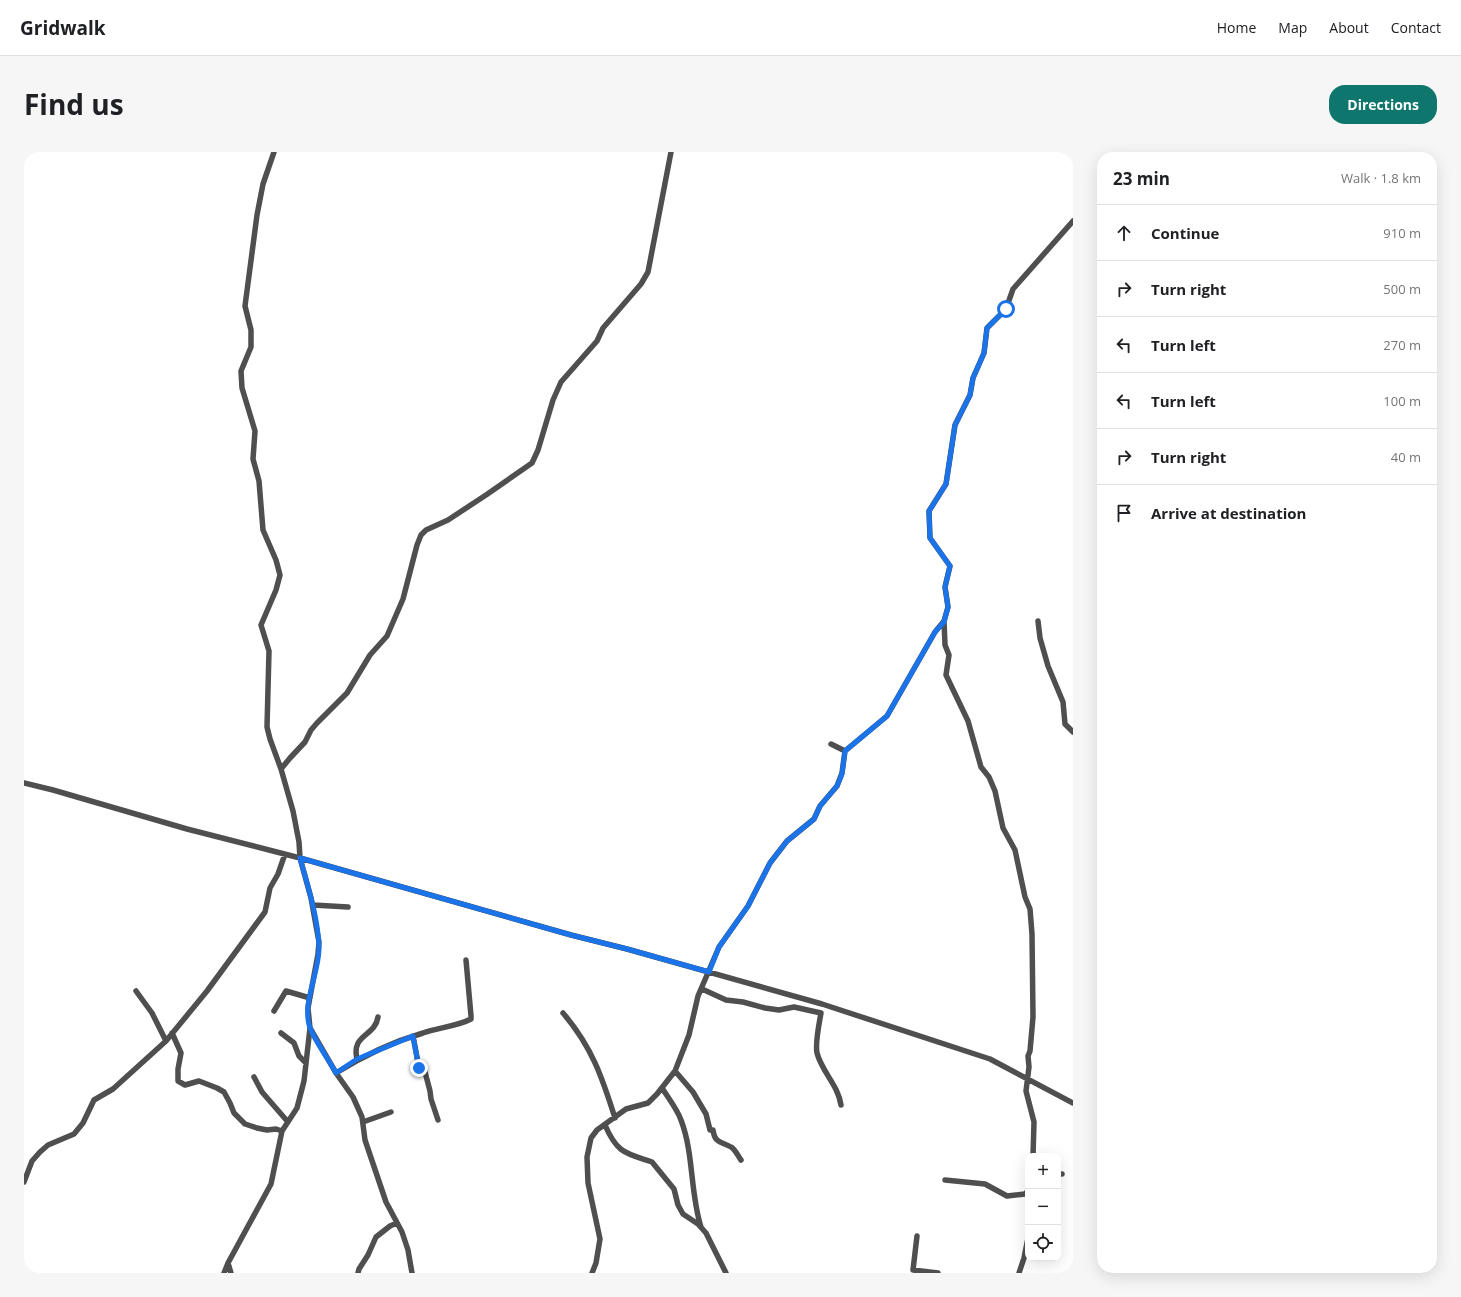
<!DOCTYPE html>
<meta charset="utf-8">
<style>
body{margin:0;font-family:"Open Sans",sans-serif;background:#f6f6f6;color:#202124}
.controls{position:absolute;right:12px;bottom:12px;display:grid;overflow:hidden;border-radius:8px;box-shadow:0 4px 16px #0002}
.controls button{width:36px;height:36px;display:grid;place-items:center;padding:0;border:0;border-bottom:1px solid #e0e0e0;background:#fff;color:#202124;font:20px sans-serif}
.stop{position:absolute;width:12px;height:12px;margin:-9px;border:3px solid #1a73e8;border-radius:50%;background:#fff}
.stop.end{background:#1a73e8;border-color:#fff;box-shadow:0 1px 4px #0008}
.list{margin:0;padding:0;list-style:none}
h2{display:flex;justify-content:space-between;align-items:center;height:52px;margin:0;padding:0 16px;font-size:17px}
h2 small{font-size:13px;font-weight:400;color:#757577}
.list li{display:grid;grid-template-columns:26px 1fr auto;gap:12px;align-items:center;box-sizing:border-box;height:56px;padding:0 16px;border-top:1px solid #e0e0e0}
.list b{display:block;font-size:15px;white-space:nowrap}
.list em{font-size:13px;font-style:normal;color:#757577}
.icon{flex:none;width:22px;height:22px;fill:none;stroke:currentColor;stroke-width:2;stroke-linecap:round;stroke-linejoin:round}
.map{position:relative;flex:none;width:1049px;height:1121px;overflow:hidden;border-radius:16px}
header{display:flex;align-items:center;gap:24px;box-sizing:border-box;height:56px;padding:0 20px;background:#fff;border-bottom:1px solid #e0e0e0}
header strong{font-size:19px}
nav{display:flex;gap:22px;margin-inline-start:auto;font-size:14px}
.intro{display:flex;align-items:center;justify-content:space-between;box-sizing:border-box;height:96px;padding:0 24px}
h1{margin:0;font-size:28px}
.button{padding:10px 18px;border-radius:16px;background:#0f766e;color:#fff;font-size:14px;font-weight:700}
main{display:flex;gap:24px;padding:0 24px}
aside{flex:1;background:#fff;border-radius:16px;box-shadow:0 4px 16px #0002}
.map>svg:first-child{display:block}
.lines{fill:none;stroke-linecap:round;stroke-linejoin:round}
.minor{stroke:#4f4f4f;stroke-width:5.5}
.route{stroke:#1a73e8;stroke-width:5}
</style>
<header>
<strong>Gridwalk</strong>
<nav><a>Home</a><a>Map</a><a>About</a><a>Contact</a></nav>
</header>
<div class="intro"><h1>Find us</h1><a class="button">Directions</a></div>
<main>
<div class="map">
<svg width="1049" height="1121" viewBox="0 0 1049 1121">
<rect width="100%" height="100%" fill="#fff"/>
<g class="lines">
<!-- minor -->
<path class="minor" d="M 250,0 L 239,32 L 233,63 L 221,154 L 227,178 L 227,195 L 217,219 L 218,236 L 231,279 L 229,307 L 235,329 L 239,378 L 252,408 L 256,423 L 252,438 L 237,473 L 245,499 L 243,575 L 246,587 L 257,617
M 920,469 L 921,493 L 925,503 L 922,523 L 944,569 L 957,615 L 965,625 L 971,639 L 979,676 L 991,698 L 1001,745 L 1006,757 L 1008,782 L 1009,865 L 1006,899 L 1004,904 L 1005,915 L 1002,939 L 1010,970 L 1009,1004
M 1014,469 L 1016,486 L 1024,514 L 1039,550 L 1041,572 L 1049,580
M 821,599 L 863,564 L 911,480 L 920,469 L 924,455 L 921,435 L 926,414 L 906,386 L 905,359 L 922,332 L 931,273 L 946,243 L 949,226 L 960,201 L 963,176 L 982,157 L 989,137 L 1049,69
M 0,631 L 29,638 L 163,677 L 276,706 L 547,783 L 603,797 L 798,852 L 966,907 L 1049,951
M 289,753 L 324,755
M 678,837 L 702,848 L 719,850 L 741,856 L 755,858 L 770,855 L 797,861 C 795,872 791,891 793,901 C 798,920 814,933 817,953
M 112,839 L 128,861 L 142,889
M 250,859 L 262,839 L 286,846
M 539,861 C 568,895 578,925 591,966
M 148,881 L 157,901 L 154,917 L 154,929 L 161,933 L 175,929 L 193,936 L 200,940 L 206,951 L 210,961 L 221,972 L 233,976 L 243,978 L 252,977 L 258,979
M 257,881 L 270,891 L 275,904 L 282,911
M 389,884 L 395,916 L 401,920 L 406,939 L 407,947 L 414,968
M 333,907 C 327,882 351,885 354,865
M 651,919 L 669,940 L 682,962 L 686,978 L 689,978 C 691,992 697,989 707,995 C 711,997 714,1004 717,1008
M 312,921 C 339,904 368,890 399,881 C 413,876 434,874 447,867 L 447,864 L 442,808
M 230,925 L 238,940 L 264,970
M 638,936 C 645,947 653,957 657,968 C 670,1002 666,1041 677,1075
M 339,970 L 367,960
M 581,973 C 593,1001 601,1001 628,1010 L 650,1037 L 654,1053 L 659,1062 L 674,1072 L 682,1081 L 702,1121
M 1034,1022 L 1038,1022
M 921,1028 L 961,1032 L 983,1044 L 1001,1042 L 1004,1039
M 0,1030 L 8,1009 L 16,1000 L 24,993 L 50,982 L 59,971 L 70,948 L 89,937 L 142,889 L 183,839 L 241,760 L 246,736 L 254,722 L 261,702
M 893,1084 L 889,1118 L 914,1121
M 204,1111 L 207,1121
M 200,1121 L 204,1111 L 247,1032 L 258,979 L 273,956 L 280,929 L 286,876
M 334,1121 L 335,1117 L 344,1103 L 352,1085 L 366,1074 L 373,1071
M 388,1121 L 384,1098 L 378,1080 L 362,1050 L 341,988 L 338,965 L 329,945 L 312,921 L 286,876 L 284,856 L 294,802 L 295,790 L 287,746 L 276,706 L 275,690 L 269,659 L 257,617 L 266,606 L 281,590 L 287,578 L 293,571 L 323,541 L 346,503 L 363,484 L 379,447 L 393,393 L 397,383 L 402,378 L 424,368 L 462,343 L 508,311 L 514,298 L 529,248 L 537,230 L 573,189 L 579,176 L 617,132 L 624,120 L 647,0
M 568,1121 L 572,1111 L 576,1087 L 564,1031 L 563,1005 L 567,986 L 573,978 L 602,957 L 624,951 L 633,942 L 651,919 L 665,883 L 674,844 L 695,795 L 724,754 L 746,711 L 763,689 L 790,667 L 796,654 L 813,634 L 818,621 L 821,599 L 807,592
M 995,1121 L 1000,1106 L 1004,1086"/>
</g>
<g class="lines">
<!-- route -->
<path class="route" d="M 395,916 L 389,884 L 333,907 L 312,921 C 305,908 291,889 286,876 C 277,851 296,820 295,795 C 294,765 284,735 276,706 L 547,783 L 603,797 L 685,820 L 695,795 L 724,754 L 746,711 L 763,689 L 790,667 L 796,654 L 813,634 L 818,622 L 821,599 L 863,564 L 911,480 L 920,470 L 924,455 L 921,435 L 926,414 L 906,386 L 905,359 L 922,332 L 931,273 L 946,243 L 949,226 L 960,201 L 963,176 L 982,157"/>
</g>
</svg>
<div class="controls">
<button>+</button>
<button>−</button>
<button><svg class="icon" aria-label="locate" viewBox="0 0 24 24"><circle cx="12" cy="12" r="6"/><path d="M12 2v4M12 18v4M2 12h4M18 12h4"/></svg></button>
</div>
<div class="stop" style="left:982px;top:157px"></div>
<div class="stop end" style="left:395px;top:916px"></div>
</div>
<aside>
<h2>23 min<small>Walk · 1.8 km</small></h2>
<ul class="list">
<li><svg class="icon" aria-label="ahead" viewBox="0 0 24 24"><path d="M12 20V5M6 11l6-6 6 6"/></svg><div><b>Continue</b></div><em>910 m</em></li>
<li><svg class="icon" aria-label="right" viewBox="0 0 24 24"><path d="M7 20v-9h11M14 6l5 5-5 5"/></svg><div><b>Turn right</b></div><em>500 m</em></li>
<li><svg class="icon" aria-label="left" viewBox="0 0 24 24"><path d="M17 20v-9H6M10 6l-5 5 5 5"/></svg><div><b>Turn left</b></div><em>270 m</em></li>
<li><svg class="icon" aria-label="left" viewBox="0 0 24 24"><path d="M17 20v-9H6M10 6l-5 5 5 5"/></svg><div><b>Turn left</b></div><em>100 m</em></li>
<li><svg class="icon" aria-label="right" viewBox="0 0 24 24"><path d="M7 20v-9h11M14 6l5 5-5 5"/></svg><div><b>Turn right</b></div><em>40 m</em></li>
<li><svg class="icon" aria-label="arrive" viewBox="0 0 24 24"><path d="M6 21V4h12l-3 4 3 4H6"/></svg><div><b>Arrive at destination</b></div></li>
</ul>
</aside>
</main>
